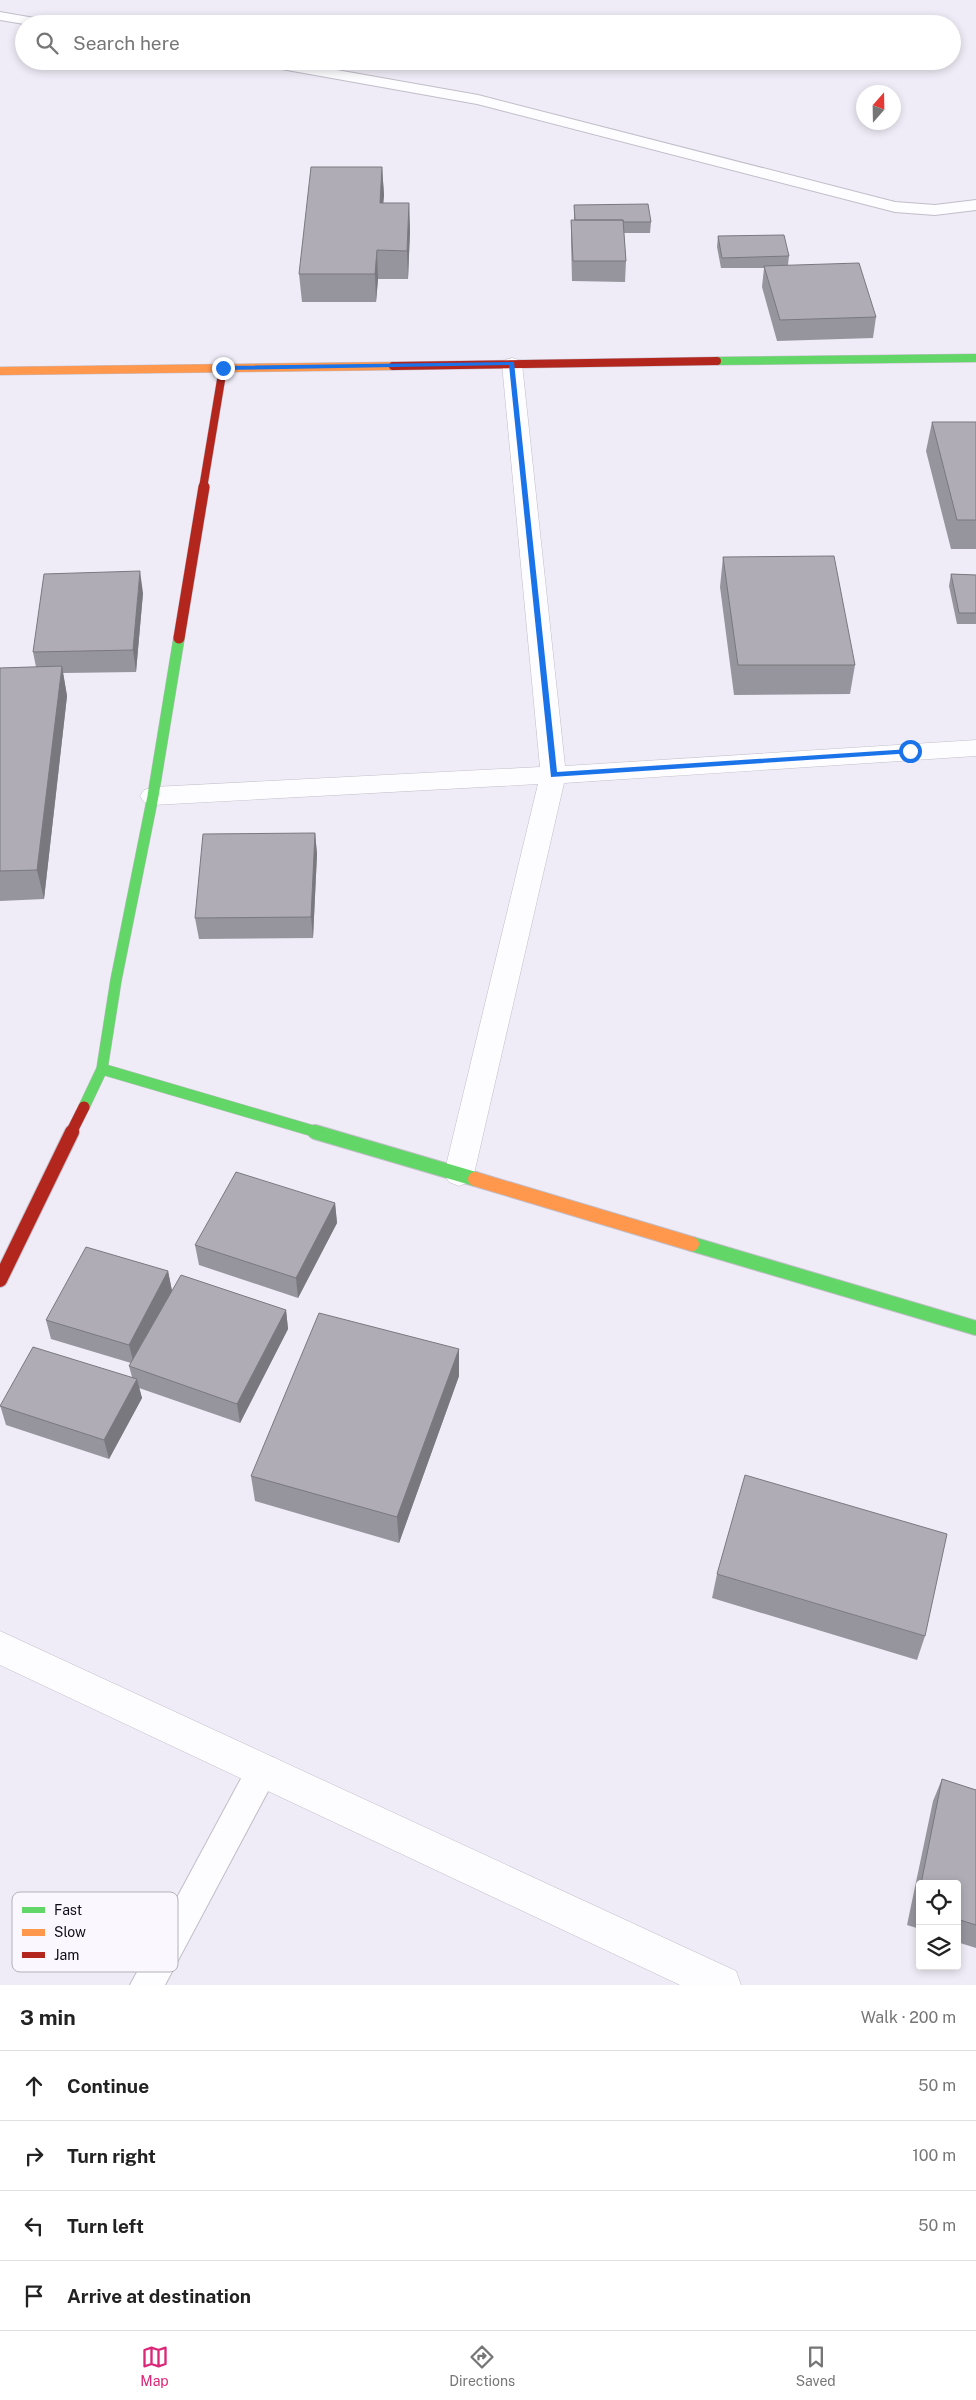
<!DOCTYPE html>
<meta charset="utf-8">
<style>
body{margin:0;font-family:"Public Sans",sans-serif;background:#f2f2f2;color:#222}
.controls{position:absolute;right:15px;bottom:15px;display:grid;overflow:hidden;border-radius:5px;box-shadow:0 2px 8px #0003}
.controls button{width:45px;height:45px;display:grid;place-items:center;padding:0;border:0;border-bottom:1px solid #e0e0e0;background:#fff;color:#222;font:25px sans-serif}
.compass{position:absolute;left:856px;top:85px;width:45px;height:45px;border-radius:50%;background:#fff;box-shadow:0 2px 8px #0003;rotate:20deg}
.stop{position:absolute;width:15px;height:15px;margin:-11px;border:4px solid #1a73e8;border-radius:50%;background:#fff}
.stop.end{background:#1a73e8;border-color:#fff;box-shadow:0 1px 5px #0008}
.list{margin:0;padding:0;list-style:none}
h2{display:flex;justify-content:space-between;align-items:center;height:65px;margin:0;padding:0 20px;font-size:21px}
h2 small{font-size:16px;font-weight:400;color:#767676}
.list li{display:grid;grid-template-columns:32px 1fr auto;gap:15px;align-items:center;box-sizing:border-box;height:70px;padding:0 20px;border-top:1px solid #e0e0e0}
.list b{display:block;font-size:19px;white-space:nowrap}
.list em{font-size:16px;font-style:normal;color:#767676}
.icon{flex:none;width:28px;height:28px;fill:none;stroke:currentColor;stroke-width:2;stroke-linecap:round;stroke-linejoin:round}
.map{position:relative;flex:none;width:976px;height:1985px;overflow:hidden}
.search{position:absolute;background:#fff;box-shadow:0 2px 8px #0003;left:15px;right:15px;top:15px;height:55px;display:flex;align-items:center;gap:12px;box-sizing:border-box;padding:0 18px;border-radius:28px;color:#767676;font-size:19px}
.sheet{height:345px;background:#fff}
nav{display:flex;justify-content:space-around;align-items:center;box-sizing:border-box;height:70px;border-top:1px solid #e0e0e0;background:#fff;font-size:14px;color:#767676}
nav a{display:grid;justify-items:center;gap:2px}
nav .on{color:#db2777}
.map>svg:first-child{display:block}
.lines{fill:none;stroke-linecap:round;stroke-linejoin:round}
.lane-casing{stroke:#c1bec9;stroke-width:2}
.street-casing{stroke:#c1bec9;stroke-width:1}
.fast-far2-casing{stroke:#c1bec9;stroke-width:9}
.fast-far1-casing{stroke:#c1bec9;stroke-width:12}
.fast-casing{stroke:#c1bec9;stroke-width:16}
.slow-far1-casing{stroke:#c1bec9;stroke-width:9}
.slow-casing{stroke:#c1bec9;stroke-width:16}
.jam-far2-casing{stroke:#c1bec9;stroke-width:9}
.jam-far1-casing{stroke:#c1bec9;stroke-width:12}
.jam-casing{stroke:#c1bec9;stroke-width:16}
.lane{fill:#fdfcfe;fill-rule:evenodd}
.street{fill:#fdfcfe;fill-rule:evenodd}
.fast-far2{stroke:#63d668;stroke-width:8}
.fast-far1{stroke:#63d668;stroke-width:11}
.fast{stroke:#63d668;stroke-width:14}
.slow-far1{stroke:#ff974d;stroke-width:8}
.slow{stroke:#ff974d;stroke-width:14}
.jam-far2{stroke:#b3261e;stroke-width:8}
.jam-far1{stroke:#b3261e;stroke-width:11}
.jam{stroke:#b3261e;stroke-width:14}
.wall{fill:#96949d}
.shaded-wall{fill:#7a787f}
.building{fill:#afacb6;stroke:#7a787f}
.route{fill:#1a73e8}
.key{fill:#faf8fe;stroke:#b4b1b9;stroke-width:1}
.key-label{font-size:14px;fill:#100c17}
</style>
<div class="map">
<svg width="976" height="1985" viewBox="0 0 976 1985">
<rect width="100%" height="100%" fill="#efecf7"/>
<g class="lines">
<defs>
<path id="lane" d="M 0,12 L 46,20 L 53,24 L 24,24 L 0,20 Z
M 252,61 L 286,61 L 478,95 L 895,202 L 935,205 L 976,200 L 976,210 L 935,215 L 895,212 L 477,104 L 259,65 Z
M 263,1754 L 274,1758 L 279,1769 L 274,1780 L 165,1985 L 130,1985 L 252,1758 Z"/>
<path id="street" d="M 512,358 L 519,360 L 522,364 L 565,766 L 976,740 L 976,756 L 564,783 L 474,1174 L 469,1182 L 459,1186 L 449,1182 L 444,1174 L 538,784 L 153,805 L 144,802 L 140,796 L 144,790 L 153,787 L 540,767 L 502,364 L 505,360 Z
M 0,1631 L 736,1971 L 741,1985 L 680,1985 L 0,1665 Z"/>
<path id="fast-far2" d="M 717,361 L 976,358"/>
<path id="fast-far1" d="M 102,1069 L 320,1133
M 84,1107 L 102,1069 L 116,980 L 153,796 L 179,638"/>
<path id="fast" d="M 315,1132 L 475,1179
M 692,1244 L 976,1328"/>
<path id="slow-far1" d="M 0,371 L 393,366"/>
<path id="slow" d="M 475,1179 L 692,1244"/>
<path id="jam-far2" d="M 393,366 L 717,361
M 203,488 L 223,368"/>
<path id="jam-far1" d="M 179,638 L 204,487
M 71,1133 L 84,1107"/>
<path id="jam" d="M 0,1280 L 72,1132"/>
</defs>
<!-- lane casing -->
<use href="#lane" class="lane-casing"/>
<!-- street casing -->
<use href="#street" class="street-casing"/>
<!-- fast-far2 casing -->
<use href="#fast-far2" class="fast-far2-casing"/>
<!-- fast-far1 casing -->
<use href="#fast-far1" class="fast-far1-casing"/>
<!-- fast casing -->
<use href="#fast" class="fast-casing"/>
<!-- slow-far1 casing -->
<use href="#slow-far1" class="slow-far1-casing"/>
<!-- slow casing -->
<use href="#slow" class="slow-casing"/>
<!-- jam-far2 casing -->
<use href="#jam-far2" class="jam-far2-casing"/>
<!-- jam-far1 casing -->
<use href="#jam-far1" class="jam-far1-casing"/>
<!-- jam casing -->
<use href="#jam" class="jam-casing"/>
<!-- lane -->
<use href="#lane" class="lane"/>
<!-- street -->
<use href="#street" class="street"/>
<!-- fast-far2 -->
<use href="#fast-far2" class="fast-far2"/>
<!-- fast-far1 -->
<use href="#fast-far1" class="fast-far1"/>
<!-- fast -->
<use href="#fast" class="fast"/>
<!-- slow-far1 -->
<use href="#slow-far1" class="slow-far1"/>
<!-- slow -->
<use href="#slow" class="slow"/>
<!-- jam-far2 -->
<use href="#jam-far2" class="jam-far2"/>
<!-- jam-far1 -->
<use href="#jam-far1" class="jam-far1"/>
<!-- jam -->
<use href="#jam" class="jam"/>
</g>
<!-- wall -->
<path class="wall" d="M 382,167 L 384,195 L 383,203 L 409,203 L 410,231 L 408,279 L 378,279 L 376,302 L 302,302 L 299,274 Z
M 574,205 L 651,222 L 650,233 L 624,233 L 626,261 L 625,282 L 572,281 L 571,241 L 571,220 L 574,220 Z
M 718,236 L 789,256 L 788,265 L 876,317 L 873,338 L 777,341 L 762,287 L 764,268 L 721,268 L 717,247 Z
M 932,422 L 976,422 L 976,549 L 951,549 L 926,451 Z
M 723,557 L 855,665 L 850,694 L 734,695 L 720,587 Z
M 951,574 L 976,575 L 976,624 L 957,624 L 949,586 Z
M 143,593 L 136,672 L 63,673 L 67,696 L 44,899 L 0,901 L 0,668 L 36,667 L 33,652 Z
M 315,833 L 317,854 L 313,938 L 199,939 L 195,918 Z
M 335,1203 L 337,1223 L 298,1298 L 199,1265 L 195,1245 Z
M 168,1271 L 172,1291 L 286,1310 L 288,1329 L 240,1423 L 139,1388 L 142,1398 L 109,1459 L 6,1425 L 0,1405 L 132,1377 L 129,1366 L 131,1363 L 51,1339 L 46,1320 Z
M 459,1349 L 459,1376 L 399,1543 L 255,1501 L 251,1476 Z
M 717,1574 L 925,1636 L 917,1660 L 712,1598 Z
M 942,1779 L 976,1790 L 976,1948 L 957,1942 L 957,1884 L 920,1884 L 920,1929 L 907,1925 L 933,1801 Z"/>
<!-- shaded-wall -->
<path class="shaded-wall" d="M 382,167 L 384,195 L 381,231 L 380,203 Z
M 409,203 L 410,231 L 408,279 L 407,251 Z
M 377,250 L 378,279 L 376,302 L 375,274 Z
M 140,571 L 143,593 L 136,672 L 133,650 Z
M 62,666 L 67,696 L 44,899 L 37,870 Z
M 315,833 L 317,854 L 313,938 L 311,917 Z
M 335,1203 L 337,1223 L 298,1298 L 296,1278 Z
M 168,1271 L 172,1291 L 134,1364 L 129,1345 Z
M 286,1310 L 288,1329 L 240,1423 L 237,1404 Z
M 459,1349 L 459,1376 L 399,1543 L 397,1517 Z
M 137,1379 L 142,1398 L 109,1459 L 104,1440 Z"/>
<!-- building -->
<path class="building" d="M 311,167 L 382,167 L 380,203 L 409,203 L 407,251 L 377,250 L 375,274 L 299,274 Z
M 648,204 L 651,222 L 624,222 L 623,220 L 575,220 L 574,205 Z
M 571,220 L 623,220 L 626,261 L 573,261 Z
M 784,235 L 789,256 L 722,258 L 718,236 Z
M 859,263 L 876,317 L 780,320 L 764,266 Z
M 932,422 L 976,422 L 976,520 L 957,520 Z
M 834,556 L 855,665 L 738,665 L 723,557 Z
M 140,571 L 133,650 L 33,652 L 44,574 Z
M 951,574 L 976,575 L 976,613 L 959,613 Z
M 62,666 L 37,870 L 0,871 L 0,668 Z
M 315,833 L 311,917 L 195,918 L 203,834 Z
M 236,1172 L 335,1203 L 296,1278 L 195,1245 Z
M 86,1247 L 168,1271 L 129,1345 L 46,1320 Z
M 181,1275 L 286,1310 L 237,1404 L 129,1366 Z
M 319,1313 L 459,1349 L 397,1517 L 251,1476 Z
M 33,1347 L 137,1379 L 104,1440 L 0,1406 Z
M 745,1475 L 947,1534 L 925,1636 L 717,1574 Z
M 942,1779 L 976,1790 L 976,1925 L 957,1919 L 957,1884 L 921,1884 Z
M 920,1888 L 920,1906 L 916,1905 Z"/>
<!-- route -->
<path class="route" d="M 514,362 L 557,772 L 910,749 L 913,750 L 913,753 L 551,777 L 509,365 L 223,370 L 220,368 L 223,366 Z"/>
<!-- legend -->
<rect x="12" y="1892" width="166" height="80" rx="8" class="key"/>
<rect x="22" y="1907" width="23" height="6" fill="#63d668"/>
<rect x="22" y="1929" width="23" height="7" fill="#ff974d"/>
<rect x="22" y="1952" width="23" height="6" fill="#b3261e"/>
<g class="key-label">
<text x="54" y="1915">Fast</text>
<text x="54" y="1937">Slow</text>
<text x="54" y="1960">Jam</text>
</g>
</svg>
<div class="controls">
<button><svg class="icon" aria-label="locate" viewBox="0 0 24 24"><circle cx="12" cy="12" r="6"/><path d="M12 2v4M12 18v4M2 12h4M18 12h4"/></svg></button>
<button><svg class="icon" aria-label="layers" viewBox="0 0 24 24"><path d="M12 4l9 5-9 5-9-5zM3 14l9 5 9-5"/></svg></button>
</div>
<svg class="compass" viewBox="-18 -18 36 36"><path d="M0-13l5 13h-10z" fill="#e53935"/><path d="M0 13l5-13h-10z" fill="#767676"/></svg>
<div class="stop" style="left:910px;top:751px"></div>
<div class="stop end" style="left:223px;top:368px"></div>
<div class="search"><svg class="icon" aria-label="search" viewBox="0 0 24 24"><circle cx="10" cy="10" r="6"/><path d="M15 15l6 6"/></svg>Search here</div>
</div>
<section class="sheet">
<h2>3 min<small>Walk · 200 m</small></h2>
<ul class="list">
<li><svg class="icon" aria-label="ahead" viewBox="0 0 24 24"><path d="M12 20V5M6 11l6-6 6 6"/></svg><div><b>Continue</b></div><em>50 m</em></li>
<li><svg class="icon" aria-label="right" viewBox="0 0 24 24"><path d="M7 20v-9h11M14 6l5 5-5 5"/></svg><div><b>Turn right</b></div><em>100 m</em></li>
<li><svg class="icon" aria-label="left" viewBox="0 0 24 24"><path d="M17 20v-9H6M10 6l-5 5 5 5"/></svg><div><b>Turn left</b></div><em>50 m</em></li>
<li><svg class="icon" aria-label="arrive" viewBox="0 0 24 24"><path d="M6 21V4h12l-3 4 3 4H6"/></svg><div><b>Arrive at destination</b></div></li>
</ul>
</section>
<nav>
<a class="on"><svg class="icon" aria-label="map" viewBox="0 0 24 24"><path d="M3 6l6-2 6 2 6-2v14l-6 2-6-2-6 2zM9 4v14M15 6v14"/></svg>Map</a>
<a><svg class="icon" aria-label="directions" viewBox="0 0 24 24"><path d="M12 3l9 9-9 9-9-9zM9 14v-3h6M13 9l2 2-2 2"/></svg>Directions</a>
<a><svg class="icon" aria-label="saved" viewBox="0 0 24 24"><path d="M7 4h10v16l-5-4-5 4z"/></svg>Saved</a>
</nav>
